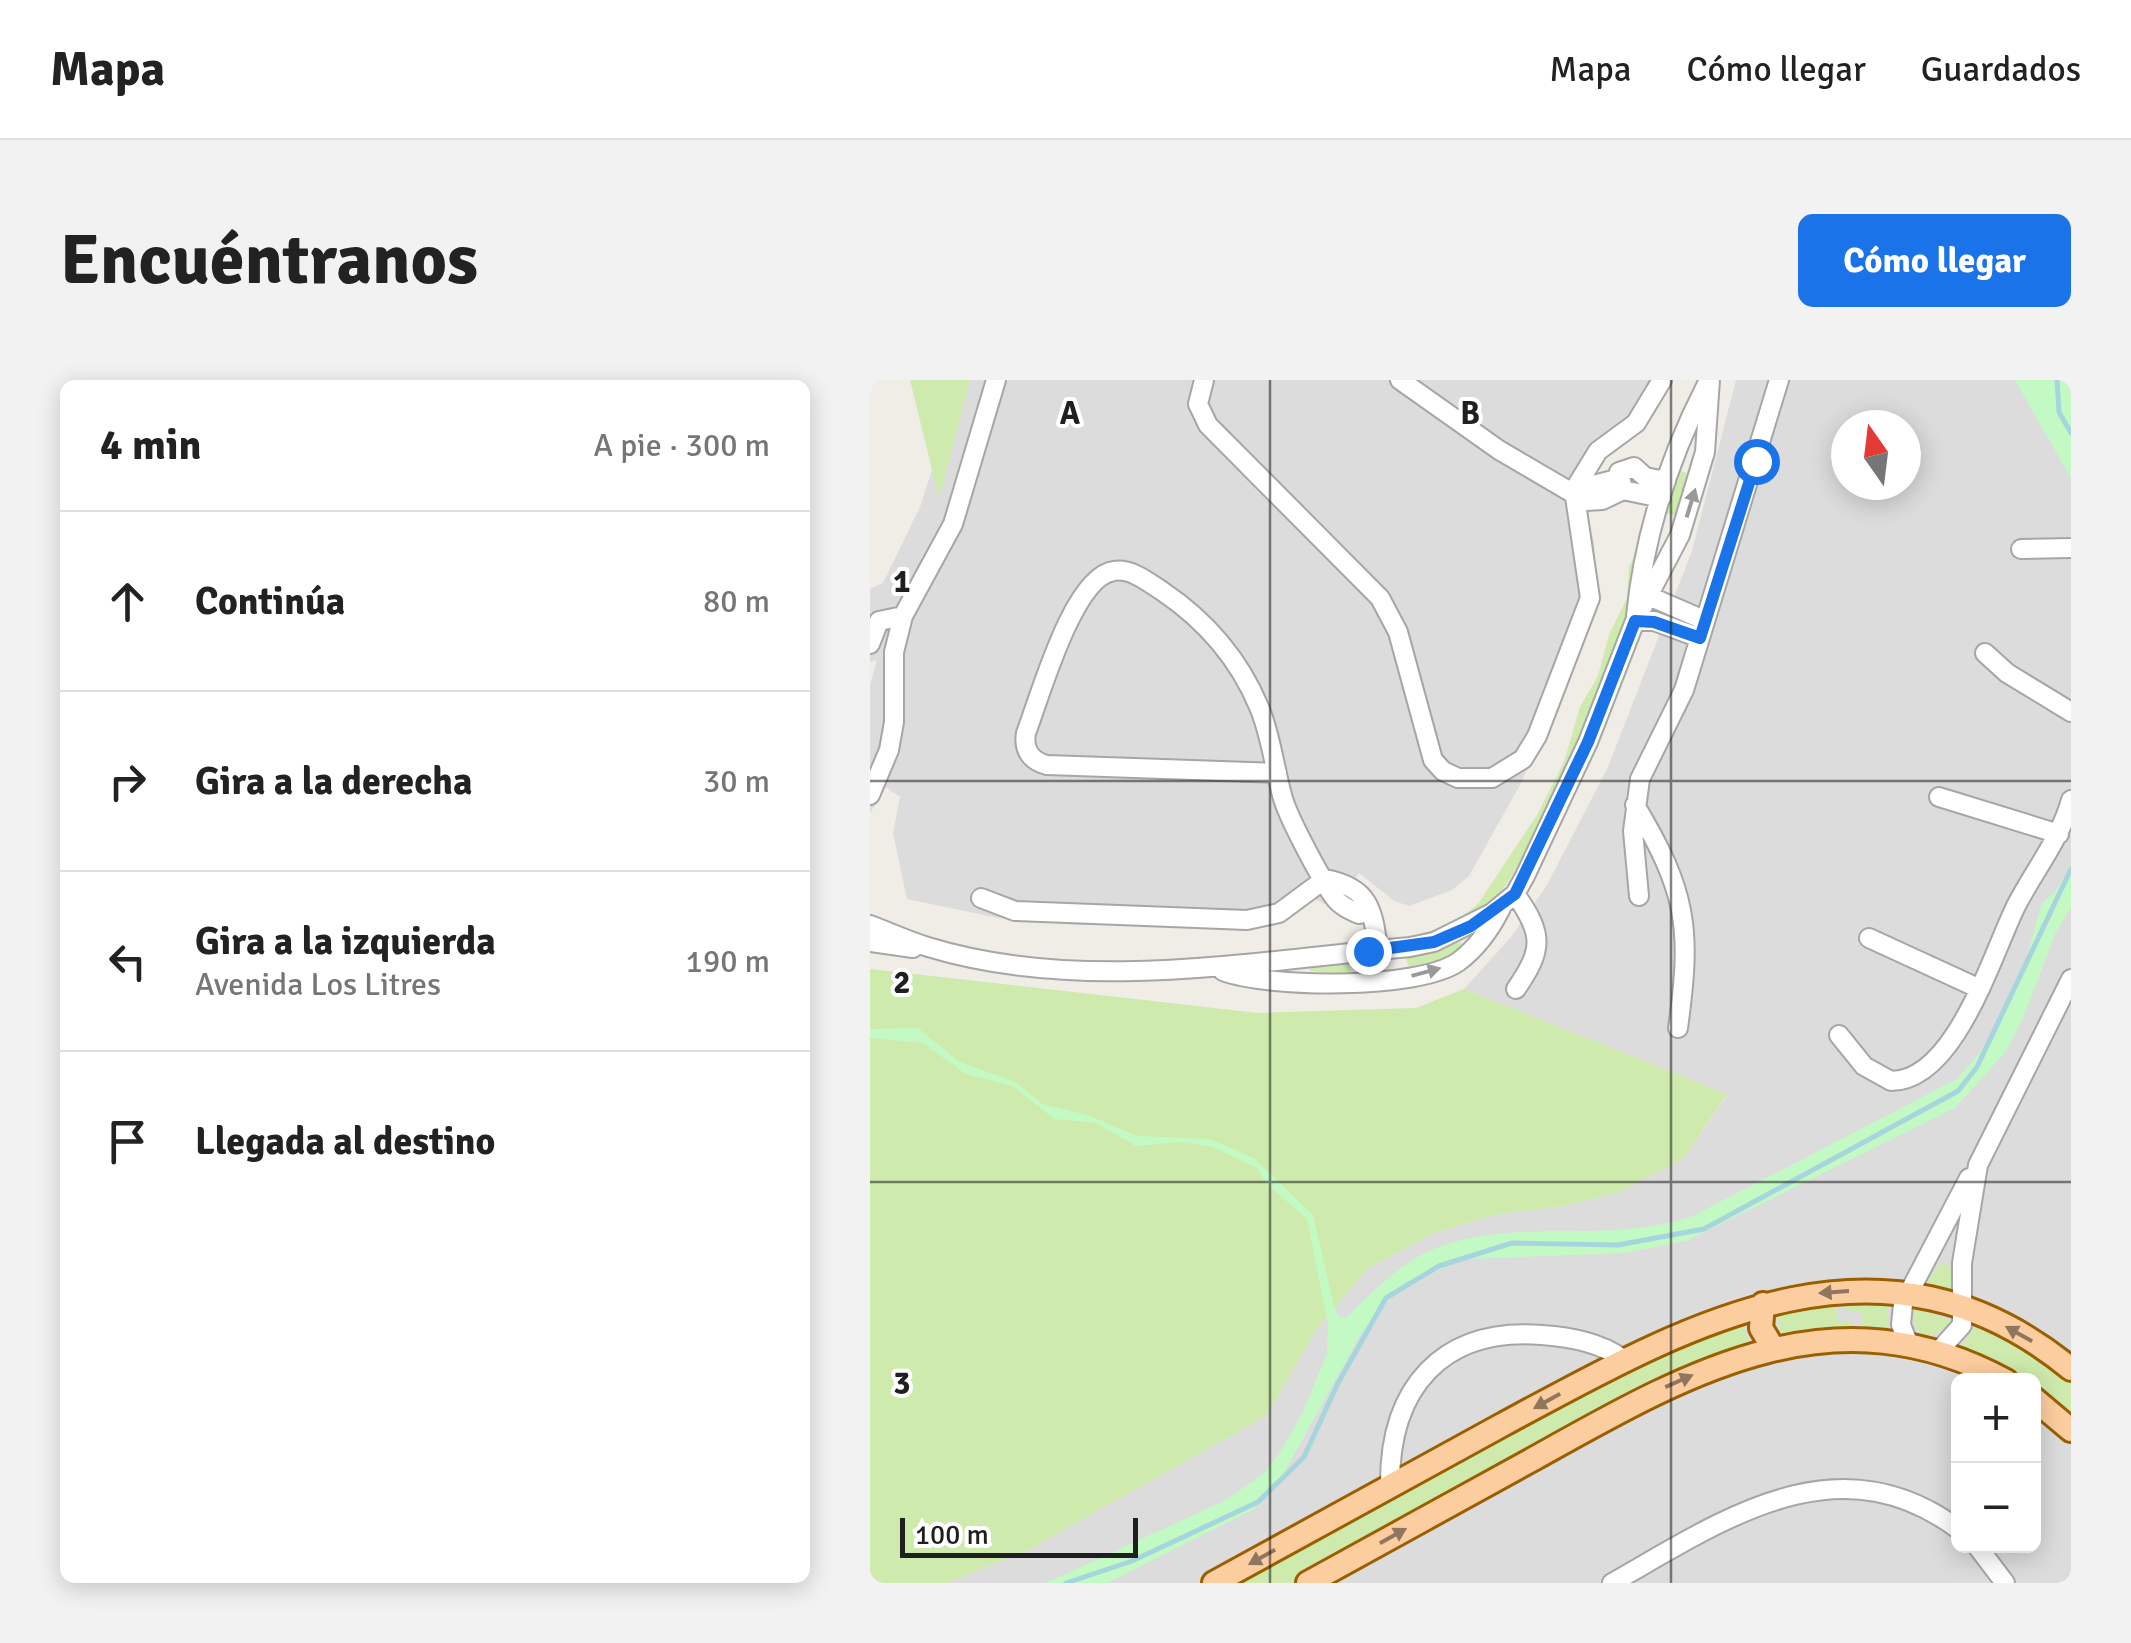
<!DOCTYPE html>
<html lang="es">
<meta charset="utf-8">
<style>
body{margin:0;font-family:Signika,sans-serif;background:#f2f2f2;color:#222}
.controls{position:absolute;right:30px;bottom:30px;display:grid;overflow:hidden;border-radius:15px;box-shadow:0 5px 25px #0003}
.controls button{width:90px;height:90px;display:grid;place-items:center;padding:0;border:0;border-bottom:2px solid #e0e0e0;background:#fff;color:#222;font:50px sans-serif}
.compass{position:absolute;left:961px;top:30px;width:90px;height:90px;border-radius:50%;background:#fff;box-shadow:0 5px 25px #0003;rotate:346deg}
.scale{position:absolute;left:30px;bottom:25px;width:238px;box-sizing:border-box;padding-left:10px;border:5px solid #1f1f1f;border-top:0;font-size:28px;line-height:35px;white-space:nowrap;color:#1f1f1f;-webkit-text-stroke:8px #fff;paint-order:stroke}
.stop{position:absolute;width:30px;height:30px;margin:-22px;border:8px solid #1a73e8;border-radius:50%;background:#fff}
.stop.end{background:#1a73e8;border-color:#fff;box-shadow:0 2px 10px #0008}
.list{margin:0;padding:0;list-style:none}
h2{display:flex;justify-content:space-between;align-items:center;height:130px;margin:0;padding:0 40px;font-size:42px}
h2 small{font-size:32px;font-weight:400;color:#767676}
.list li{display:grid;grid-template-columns:65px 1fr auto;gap:30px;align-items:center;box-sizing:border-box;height:180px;padding:0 40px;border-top:2px solid #e0e0e0}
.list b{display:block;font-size:38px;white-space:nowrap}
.list p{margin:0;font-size:32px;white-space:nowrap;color:#767676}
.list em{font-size:32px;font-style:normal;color:#767676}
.icon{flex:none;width:55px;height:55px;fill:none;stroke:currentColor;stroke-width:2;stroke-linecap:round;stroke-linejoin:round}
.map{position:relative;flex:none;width:1201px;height:1203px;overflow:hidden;border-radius:15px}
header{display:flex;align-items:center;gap:60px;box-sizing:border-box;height:140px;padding:0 50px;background:#fff;border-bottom:2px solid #e0e0e0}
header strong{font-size:48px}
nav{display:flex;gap:55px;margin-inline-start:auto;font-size:35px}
.intro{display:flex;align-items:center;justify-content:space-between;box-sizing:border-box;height:240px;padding:0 60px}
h1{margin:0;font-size:70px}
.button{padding:25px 45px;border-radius:15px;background:#1a73e8;color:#fff;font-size:35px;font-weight:700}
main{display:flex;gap:60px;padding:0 60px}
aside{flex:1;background:#fff;border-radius:15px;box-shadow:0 5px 25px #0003}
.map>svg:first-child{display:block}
.residential{fill:#dddcdc;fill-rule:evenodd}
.grass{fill:#ceeaac}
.park{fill:#c3fac4}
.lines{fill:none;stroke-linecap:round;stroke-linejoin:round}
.stream{stroke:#a6d5de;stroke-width:5}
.minor-casing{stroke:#a6a6a6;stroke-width:22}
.major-casing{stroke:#9b5e00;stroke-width:28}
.minor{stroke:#fff;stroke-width:18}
.major{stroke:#fcce9f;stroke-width:22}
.oneway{fill:#9a9a9a}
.oneway2{fill:#8e765f}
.route{stroke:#1a73e8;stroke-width:12}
.grid{fill:none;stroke:#1f1f1f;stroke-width:2.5;stroke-opacity:0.55}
.grid-label{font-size:32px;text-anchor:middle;font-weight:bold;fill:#1f1f1f;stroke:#fff;stroke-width:8;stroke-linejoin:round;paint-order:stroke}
</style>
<header>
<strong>Mapa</strong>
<nav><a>Mapa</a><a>Cómo llegar</a><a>Guardados</a></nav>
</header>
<div class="intro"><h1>Encuéntranos</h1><a class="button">Cómo llegar</a></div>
<main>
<aside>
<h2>4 min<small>A pie · 300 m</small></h2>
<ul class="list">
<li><svg class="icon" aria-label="ahead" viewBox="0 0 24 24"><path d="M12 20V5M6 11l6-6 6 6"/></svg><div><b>Continúa</b></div><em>80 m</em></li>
<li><svg class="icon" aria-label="right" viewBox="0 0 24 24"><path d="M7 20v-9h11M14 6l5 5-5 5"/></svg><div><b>Gira a la derecha</b></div><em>30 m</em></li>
<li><svg class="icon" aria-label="left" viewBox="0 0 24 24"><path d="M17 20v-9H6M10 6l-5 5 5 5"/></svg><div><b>Gira a la izquierda</b><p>Avenida Los Litres</p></div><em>190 m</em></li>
<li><svg class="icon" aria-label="arrive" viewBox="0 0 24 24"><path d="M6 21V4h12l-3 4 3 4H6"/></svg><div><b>Llegada al destino</b></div></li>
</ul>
</aside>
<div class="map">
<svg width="1201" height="1203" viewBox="0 0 1201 1203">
<rect width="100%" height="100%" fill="#f0ece6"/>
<!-- residential -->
<path class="residential" d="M 91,0 L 797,0 L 724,89 L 734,125 L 720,130 L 718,140 L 724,161 L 727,214 L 719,249 L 650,405 L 599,496 L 582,510 L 539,526 L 524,521 L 489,493 L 464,529 L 443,518 L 368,544 L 208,545 L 128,538 L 37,519 L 23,453 L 30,417 L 16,407 L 0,433 L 0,306 L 7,280 L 0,282 L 0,209 L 13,203 L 50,127 Z
M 866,0 L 1201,0 L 1201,1203 L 77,1203 L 160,1169 L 396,1036 L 446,950 L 497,889 L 564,853 L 624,835 L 694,826 L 749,812 L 814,778 L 857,715 L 594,609 L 642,556 L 677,505 L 738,387 L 822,171 ZM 976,45 L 1036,45 L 1036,105 L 976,105 ZM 1088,1001 L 1164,1001 L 1164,1166 L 1088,1166 Z"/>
<!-- grass -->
<path class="grass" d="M 40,0 L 100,0 L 69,118 Z
M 806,89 L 819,94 L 806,136 L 793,132 Z
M 770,167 C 767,186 766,208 761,227 C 745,280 656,492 621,524 C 602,541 569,551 546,562 L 533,559 L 583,544 L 608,524 L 667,435 L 694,382 L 710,327 L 728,296 L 739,255 L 757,218 L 759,186 Z
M 587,562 L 592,563 L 590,571 L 540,591 L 536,578 Z
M 480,580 L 481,594 L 440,591 L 441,585 Z
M 0,589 L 388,633 L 546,628 L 594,609 L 857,714 L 814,778 L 749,812 L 694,826 L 624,835 L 564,853 L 497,889 L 446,950 L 396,1036 L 160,1169 L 77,1203 L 0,1203 Z
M 1072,882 L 1082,888 L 1082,910 L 1055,903 Z
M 966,920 L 968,941 L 982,941 L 983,950 L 911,957 L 906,931 Z
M 977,920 L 1017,921 L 1019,952 L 992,951 L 992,931 L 976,932 Z
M 1045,928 L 1081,940 L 1079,946 L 1060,956 L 1050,954 L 1041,938 Z
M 872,940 L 879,966 L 758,1018 L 421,1203 L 362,1203 L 761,984 Z
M 1106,943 L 1179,983 L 1201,1001 L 1201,1037 L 1164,1006 L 1164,1001 L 1089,970 Z"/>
<!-- park -->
<path class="park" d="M 1145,0 L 1201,0 L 1201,98 Z
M 1201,485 L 1201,527 L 1185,554 L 1153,638 L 1136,671 L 1085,728 L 816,861 L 754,873 L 597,879 L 545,899 L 527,910 L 492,952 L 405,1109 L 382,1130 L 237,1203 L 176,1203 L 356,1120 L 393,1094 L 409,1074 L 432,1034 L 457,974 L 458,945 L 437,839 L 397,804 L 387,788 L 343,767 L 312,762 L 266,766 L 226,743 L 184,739 L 143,706 L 96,694 L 53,663 L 0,658 L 0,649 L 48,648 L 88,681 L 147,703 L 172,724 L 217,735 L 268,756 L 340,759 L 384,778 L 443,835 L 464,926 L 468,936 L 476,938 C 499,916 518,895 546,878 C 628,831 733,868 823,836 L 1087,699 L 1116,666 L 1151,597 L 1172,523 L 1186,511 Z"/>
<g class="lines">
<!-- stream -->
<path class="stream" d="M 1187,0 L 1189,32 L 1201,53
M 196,1203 L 262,1181 L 388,1122 L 434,1077 L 467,1005 L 516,918 L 569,886 L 642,863 L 748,865 L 834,849 L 1088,711 L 1107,687 L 1201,489"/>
<defs>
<path id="minor" d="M 334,0 L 328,24 L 338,45 L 510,218 L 528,252 L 563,380 L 573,391 L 588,398 L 622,398 L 653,379 L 667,356 L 720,218 L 704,110 L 728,71 L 766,43 L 792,0
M 530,0 L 629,70 L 716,121 L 732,120 L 753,110
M 704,110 L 747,99
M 791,118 L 753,110 L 749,92 L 764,87 L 775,97 L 796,101
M 1151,169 L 1201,168
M 781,217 L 834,240
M 766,236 C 774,155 800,76 837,4
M 765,241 L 784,241 L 830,258
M 0,264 L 9,241 L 33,236
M 1115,273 L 1137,293 L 1201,332
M 407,393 L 177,385 C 161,381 153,370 156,353 C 170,317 203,196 244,191 C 261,188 278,202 292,211 C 335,240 369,279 389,327 C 401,355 404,386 412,415 C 417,436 451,499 464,517 C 469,525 480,530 489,534 L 499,532
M 0,415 L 19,370 L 24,342 L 24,272 L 33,236 L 83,144 L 126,0
M 1069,417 L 1189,454
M 765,425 C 817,512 822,548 808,648
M 455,499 C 499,507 503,529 508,570
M 645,514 C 674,554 673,570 646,609
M 769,516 L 763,451 L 770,399 L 814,310 L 909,0
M 111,518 L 145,531 L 377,540 L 409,533 L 455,499
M 0,545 C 19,552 38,561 58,567 C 212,614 383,581 540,567 L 564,562 L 622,533 L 645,514 L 655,496 L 718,362 L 765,241 L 810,155 L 835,72 L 840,0
M 999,558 L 1110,609
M 0,562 L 43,568
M 353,591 C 398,608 547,610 588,582 C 607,568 621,548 631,528
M 969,655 L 994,686 L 1021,701 C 1086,701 1123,571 1147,524 C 1166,488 1190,459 1201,420
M 1039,965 L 1031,945 L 1033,924 L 1099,798
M 1068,972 L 1092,945 L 1092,883 L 1108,785 L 1201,599
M 520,1106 C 519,1008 572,947 672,955 C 700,957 730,962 753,979
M 1107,1166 L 1135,1203
M 742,1203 C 853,1140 967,1059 1088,1149"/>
<path id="major" d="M 893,924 L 891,948 L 903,968
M 1164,1019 L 1201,1050
M 344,1203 C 440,1150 536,1097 632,1045 C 815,946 1010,832 1201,989
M 438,1203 C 514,1161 589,1120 665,1078 C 817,993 963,907 1136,1001"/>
</defs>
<!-- minor casing -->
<use href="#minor" class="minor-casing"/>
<!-- major casing -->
<use href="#major" class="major-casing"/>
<!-- minor -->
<use href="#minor" class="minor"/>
<!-- major -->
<use href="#major" class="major"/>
</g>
<!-- one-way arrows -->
<defs><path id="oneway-solid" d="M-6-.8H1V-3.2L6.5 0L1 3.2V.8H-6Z" transform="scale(2.5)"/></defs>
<g class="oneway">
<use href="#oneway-solid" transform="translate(821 123) rotate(-73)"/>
<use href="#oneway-solid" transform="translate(556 592) rotate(-15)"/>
</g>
<g class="oneway2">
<use href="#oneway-solid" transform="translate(964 912) rotate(176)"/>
<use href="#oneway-solid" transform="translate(1149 954) rotate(-151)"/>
<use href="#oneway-solid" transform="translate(809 1001) rotate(-24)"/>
<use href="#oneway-solid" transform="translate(677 1021) rotate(151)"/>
<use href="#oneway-solid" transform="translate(523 1156) rotate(-29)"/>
<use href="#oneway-solid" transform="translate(392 1177) rotate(151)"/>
</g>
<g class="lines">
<!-- route -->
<path class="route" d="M 498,571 L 564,562 L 601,546 L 645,514 L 718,362 L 765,241 L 784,242 L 830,258 L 886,81"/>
</g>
<!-- grid -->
<path class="grid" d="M 400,0 L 400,1203M 801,0 L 801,1203M 0,401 L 1201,401M 0,802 L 1201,802"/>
<g class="grid-label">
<text x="200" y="44">A</text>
<text x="600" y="44">B</text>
<text x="32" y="212">1</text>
<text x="32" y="613">2</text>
<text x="32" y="1014">3</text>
</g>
</svg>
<div class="controls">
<button>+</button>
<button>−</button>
</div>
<svg class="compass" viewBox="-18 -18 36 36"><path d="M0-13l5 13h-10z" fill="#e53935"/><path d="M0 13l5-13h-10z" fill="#767676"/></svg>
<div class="scale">100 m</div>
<div class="stop" style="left:886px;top:81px"></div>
<div class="stop end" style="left:498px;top:571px"></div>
</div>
</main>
